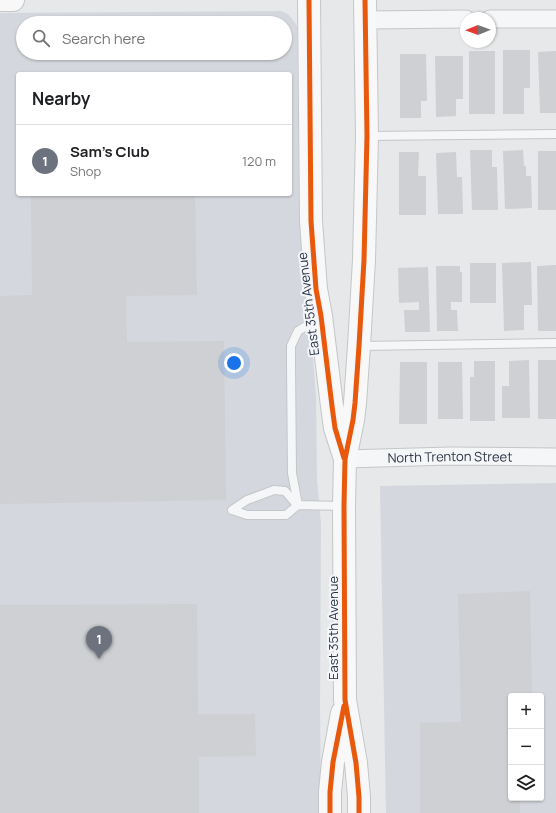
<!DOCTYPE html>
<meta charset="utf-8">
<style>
body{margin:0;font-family:Manrope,sans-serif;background:#f2f2f2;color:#202124}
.controls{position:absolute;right:12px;bottom:12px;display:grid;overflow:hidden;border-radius:4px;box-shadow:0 1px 3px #0004}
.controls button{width:36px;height:36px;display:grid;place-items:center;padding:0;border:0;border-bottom:1px solid #e0e0e0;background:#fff;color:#202124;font:20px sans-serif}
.compass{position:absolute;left:460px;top:12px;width:36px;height:36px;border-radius:50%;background:#fff;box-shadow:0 1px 3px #0004;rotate:269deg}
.you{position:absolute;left:234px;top:363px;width:14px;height:14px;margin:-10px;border:3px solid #fff;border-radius:50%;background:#1a73e8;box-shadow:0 0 0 6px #1a73e833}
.badge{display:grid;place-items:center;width:26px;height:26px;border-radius:50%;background:#6c737f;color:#fff;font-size:13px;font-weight:700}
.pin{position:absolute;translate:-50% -33px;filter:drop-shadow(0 1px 2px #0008)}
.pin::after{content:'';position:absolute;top:21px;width:14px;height:12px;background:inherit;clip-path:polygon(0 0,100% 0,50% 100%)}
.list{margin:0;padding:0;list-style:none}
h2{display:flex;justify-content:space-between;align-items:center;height:52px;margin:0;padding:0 16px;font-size:17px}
h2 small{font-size:13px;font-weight:400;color:#757577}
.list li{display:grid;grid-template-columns:26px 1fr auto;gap:12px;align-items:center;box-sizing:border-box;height:72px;padding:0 16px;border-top:1px solid #e0e0e0}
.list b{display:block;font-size:15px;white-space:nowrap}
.list p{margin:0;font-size:13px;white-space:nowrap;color:#757577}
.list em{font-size:13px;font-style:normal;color:#757577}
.icon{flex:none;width:22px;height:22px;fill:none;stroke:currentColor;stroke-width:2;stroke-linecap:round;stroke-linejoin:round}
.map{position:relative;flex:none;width:556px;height:813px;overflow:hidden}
.search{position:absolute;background:#fff;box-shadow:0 1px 3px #0004;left:16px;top:16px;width:276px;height:44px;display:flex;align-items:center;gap:10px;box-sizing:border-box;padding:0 14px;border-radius:22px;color:#757577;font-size:15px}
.panel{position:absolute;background:#fff;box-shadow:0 1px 3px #0004;left:16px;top:72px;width:276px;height:124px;border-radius:4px}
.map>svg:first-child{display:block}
.built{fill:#d4d7dd;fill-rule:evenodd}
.building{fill:#ced0d3}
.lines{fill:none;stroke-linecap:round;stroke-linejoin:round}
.lane-casing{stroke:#c4c6c8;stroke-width:10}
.street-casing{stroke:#c4c6c8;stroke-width:19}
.secondary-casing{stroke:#c4c6c8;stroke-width:24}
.lane{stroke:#f5f6f7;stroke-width:8}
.street{stroke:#f5f6f7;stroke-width:17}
.secondary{stroke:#f8f8f8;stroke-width:22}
.cycleway-casing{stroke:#f4f6f9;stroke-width:8}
.cycleway{stroke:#e8590c;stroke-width:5}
.labels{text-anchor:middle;stroke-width:4;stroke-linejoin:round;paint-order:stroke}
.street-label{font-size:13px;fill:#2b3445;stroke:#f4f6f9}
</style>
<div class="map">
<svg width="556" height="813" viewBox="0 0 556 813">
<rect width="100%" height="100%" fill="#e6e8ea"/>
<!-- built -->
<path class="built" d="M 281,11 L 288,14 L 292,19 L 297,26 L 299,204 L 303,265 L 311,335 L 316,396 L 317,479 L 321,524 L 320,707 L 321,813 L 0,813 L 0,13 ZM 23,23 L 285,23 L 285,53 L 23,53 ZM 18,74 L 290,74 L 290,194 L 18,194 Z
M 556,483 L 556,813 L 386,813 L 380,486 ZM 511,696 L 541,696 L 541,798 L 511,798 Z"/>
<!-- building -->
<path class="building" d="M 503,50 L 530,50 L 530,88 L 524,88 L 524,114 L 503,114 Z
M 469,51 L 495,51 L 495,114 L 469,114 Z
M 556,51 L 556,113 L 540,113 L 538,52 Z
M 400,54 L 426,54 L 427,101 L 421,101 L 421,118 L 400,118 Z
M 435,56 L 463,56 L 463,99 L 456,99 L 456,116 L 436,117 Z
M 470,150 L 492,150 L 492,167 L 497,167 L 498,210 L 472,210 Z
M 523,150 L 524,166 L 526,166 L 526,176 L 531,176 L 532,208 L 505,209 L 503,151 Z
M 538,151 L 556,151 L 556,210 L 538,210 Z
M 399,152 L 419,152 L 418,176 L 426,176 L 426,215 L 399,215 Z
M 456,152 L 457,177 L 462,177 L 463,214 L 438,214 L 436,153 Z
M 31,194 L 195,194 L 197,295 L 126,296 L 127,342 L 224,341 L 226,500 L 0,504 L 0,296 L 32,295 Z
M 531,262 L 532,305 L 524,305 L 524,330 L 504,331 L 502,263 Z
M 470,263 L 496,263 L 496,303 L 470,303 Z
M 556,265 L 556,331 L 538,331 L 537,266 Z
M 436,266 L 460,266 L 460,272 L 462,272 L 462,302 L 451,302 L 451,310 L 457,310 L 458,331 L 437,331 Z
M 428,267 L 430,332 L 405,332 L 404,310 L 419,310 L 419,302 L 399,303 L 398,268 Z
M 529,360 L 530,418 L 502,418 L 502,386 L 509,386 L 509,361 Z
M 538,360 L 556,360 L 556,419 L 538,419 Z
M 474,361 L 495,361 L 495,421 L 470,421 L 470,377 L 474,377 Z
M 400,362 L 427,362 L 427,424 L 399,424 Z
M 438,362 L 462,362 L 463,419 L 438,419 Z
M 530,591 L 532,696 L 511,696 L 511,757 L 508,757 L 509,790 L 511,790 L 511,798 L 520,798 L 520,813 L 420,813 L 420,723 L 461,722 L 458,594 Z
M 197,604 L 198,714 L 255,714 L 256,756 L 199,757 L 199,813 L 0,813 L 0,605 Z"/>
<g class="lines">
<defs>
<path id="lane" d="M 367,136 L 556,134
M 360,346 L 556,343
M 298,505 L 292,473 L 291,364 L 291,346 L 298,331 L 319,318
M 232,510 L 247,515 L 286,515 L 298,505 L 343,506
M 232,510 L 247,500 L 274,490 L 285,491 L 297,505"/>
<g id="street">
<path d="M 490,19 L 556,19"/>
<path d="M 365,20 L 466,19"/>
<path id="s1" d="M 345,459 L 450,456 L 556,457"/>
</g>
<path id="secondary" d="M 0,0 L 13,0
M 309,0 L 311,221 L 316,289 L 321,316 L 332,406 L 335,428 L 344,456
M 330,813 L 330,792 L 333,762 L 342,713
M 359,813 L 359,797 L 356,763 L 345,700 L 344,506 L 345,459 L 353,420 L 355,403 L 359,346 L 364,260 L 367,136 L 365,0"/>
</defs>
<!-- lane casing -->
<use href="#lane" class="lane-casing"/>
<!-- street casing -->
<use href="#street" class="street-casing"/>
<!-- secondary casing -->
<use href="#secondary" class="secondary-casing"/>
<!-- lane -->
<use href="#lane" class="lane"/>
<!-- street -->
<use href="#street" class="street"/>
<!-- secondary -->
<use href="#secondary" class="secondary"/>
<defs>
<path id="cycleway" d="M 309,0 L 311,221 L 316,289 L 321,316 L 332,406 L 335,428 L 344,458
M 330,813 L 330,792 L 333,762 L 344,706
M 359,813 L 359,797 L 356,763 L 345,700 L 344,506 L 345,459 L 353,420 L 355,403 L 359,346 L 364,260 L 367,136 L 365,0"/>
</defs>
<!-- cycleway casing -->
<use href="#cycleway" class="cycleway-casing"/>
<!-- cycleway -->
<use href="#cycleway" class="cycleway"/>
</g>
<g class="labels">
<!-- street labels -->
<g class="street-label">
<text transform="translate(308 304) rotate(-97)" y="5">East 35th Avenue</text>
<text dy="5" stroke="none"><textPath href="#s1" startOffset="105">North Trenton Street</textPath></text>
<text transform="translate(333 628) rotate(-90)" y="5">East 35th Avenue</text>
</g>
</g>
</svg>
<div class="controls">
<button>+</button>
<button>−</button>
<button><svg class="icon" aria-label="layers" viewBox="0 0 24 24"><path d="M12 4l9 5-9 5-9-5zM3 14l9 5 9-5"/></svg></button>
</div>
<svg class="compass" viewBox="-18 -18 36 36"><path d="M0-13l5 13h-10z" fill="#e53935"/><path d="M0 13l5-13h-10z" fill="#757577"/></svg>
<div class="you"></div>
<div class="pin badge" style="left:99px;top:659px">1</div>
<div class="search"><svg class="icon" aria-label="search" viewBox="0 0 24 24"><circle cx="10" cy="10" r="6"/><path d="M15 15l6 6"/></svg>Search here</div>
<section class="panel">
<h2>Nearby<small></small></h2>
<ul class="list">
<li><span class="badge">1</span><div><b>Sam's Club</b><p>Shop</p></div><em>120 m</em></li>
</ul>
</section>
</div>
